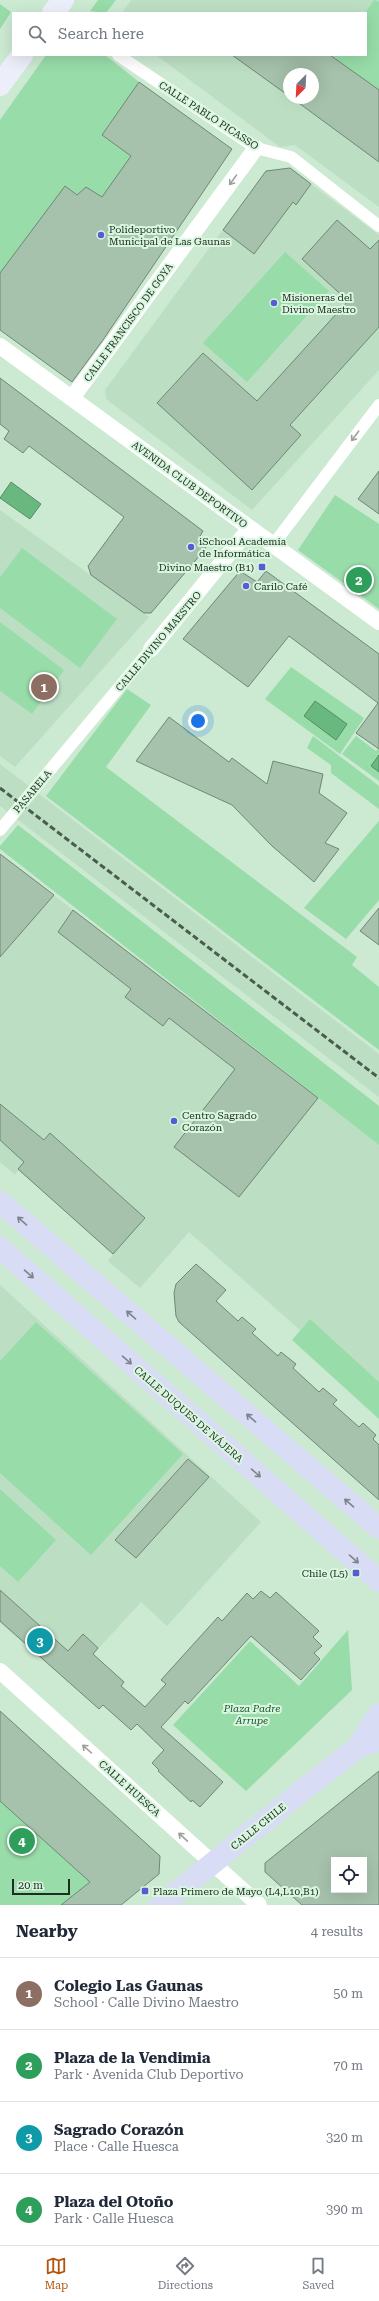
<!DOCTYPE html>
<meta charset="utf-8">
<style>
body{margin:0;font-family:"Roboto Serif",serif;background:#f2f2f3;color:#1f2937}
.controls{position:absolute;right:12px;bottom:12px;display:grid;overflow:hidden;border-radius:0px;box-shadow:0 4px 16px #0002}
.controls button{width:36px;height:36px;display:grid;place-items:center;padding:0;border:0;border-bottom:1px solid #e0e1e3;background:#fff;color:#1f2937;font:20px sans-serif}
.compass{position:absolute;left:283px;top:68px;width:36px;height:36px;border-radius:50%;background:#fff;box-shadow:0 4px 16px #0002;rotate:204deg}
.scale{position:absolute;left:12px;bottom:10px;width:58px;box-sizing:border-box;padding-left:4px;border:2px solid #212c23;border-top:0;font-size:11px;line-height:14px;white-space:nowrap;color:#212c23;-webkit-text-stroke:3px #d9f7df;paint-order:stroke}
.you{position:absolute;left:198px;top:721px;width:14px;height:14px;margin:-10px;border:3px solid #fff;border-radius:50%;background:#1a73e8;box-shadow:0 0 0 6px #1a73e833}
.badge{display:grid;place-items:center;width:26px;height:26px;border-radius:50%;background:#b45309;color:#fff;font-size:13px;font-weight:700}
.pin{position:absolute;translate:-50% -50%;border:2px solid #fff;box-shadow:0 1px 4px #0006}
.list{margin:0;padding:0;list-style:none}
h2{display:flex;justify-content:space-between;align-items:center;height:52px;margin:0;padding:0 16px;font-size:17px}
h2 small{font-size:13px;font-weight:400;color:#747a83}
.list li{display:grid;grid-template-columns:26px 1fr auto;gap:12px;align-items:center;box-sizing:border-box;height:72px;padding:0 16px;border-top:1px solid #e0e1e3}
.list b{display:block;font-size:15px;white-space:nowrap}
.list p{margin:0;font-size:13px;white-space:nowrap;color:#747a83}
.list em{font-size:13px;font-style:normal;color:#747a83}
.icon{flex:none;width:22px;height:22px;fill:none;stroke:currentColor;stroke-width:2;stroke-linecap:round;stroke-linejoin:round}
.map{position:relative;flex:none;width:379px;height:1905px;overflow:hidden}
.search{position:absolute;background:#fff;box-shadow:0 4px 16px #0002;left:12px;right:12px;top:12px;height:44px;display:flex;align-items:center;gap:10px;box-sizing:border-box;padding:0 14px;border-radius:0px;color:#747a83;font-size:15px}
.sheet{height:340px;background:#fff}
nav{display:flex;justify-content:space-around;align-items:center;box-sizing:border-box;height:56px;border-top:1px solid #e0e1e3;background:#fff;font-size:11px;color:#747a83}
nav a{display:grid;justify-items:center;gap:2px}
nav .on{color:#b45309}
.map>svg:first-child{display:block}
.built{fill:#bcdfc4;fill-rule:evenodd}
.green{fill:#98dca9}
.water{fill:#69b87f;stroke:#538e63}
.building{fill:#a6c2ac;stroke:#6e8873;fill-rule:evenodd}
.lines{fill:none;stroke-linecap:round;stroke-linejoin:round}
.pedestrian{stroke:#fff;stroke-width:12}
.minor{stroke:#fff;stroke-width:16}
.secondary{stroke:#eceefa;stroke-width:22}
.primary{stroke:#d9dcf5;stroke-width:22}
.rail{stroke:#4b5b4e;stroke-width:3;stroke-dasharray:6 3;stroke-linecap:butt}
.oneway{stroke:#9ba09c}
.oneway2{stroke:#7d848c}
.poi-dot{fill:#595bd2;stroke:#d9f7df;stroke-width:1.5}
.labels{text-anchor:middle;stroke-width:4;stroke-linejoin:round;paint-order:stroke}
.street-label{font-size:10px;fill:#212c23;stroke:#d9f7df}
.poi-label{font-size:10px;fill:#212c23;stroke:#d9f7df;text-anchor:start}
.park-label{font-size:10px;font-style:italic;fill:#15502a;stroke:#d9f7df}
</style>
<div class="map">
<svg width="379" height="1905" viewBox="0 0 379 1905">
<rect width="100%" height="100%" fill="#cce9d2"/>
<!-- built -->
<path class="built" d="M 131,0 L 379,0 L 379,207 L 295,145 L 280,147 L 156,55 L 366,55 L 366,13 L 122,13 ZM 289,74 L 313,74 L 313,98 L 289,98 Z
M 290,168 L 379,235 L 379,370 L 252,510 L 106,399 L 105,390 L 266,171 Z
M 0,510 L 149,617 L 15,767 L 0,756 Z
M 0,764 L 379,1054 L 379,1097 L 0,806 Z
M 0,857 L 3,857 L 251,1044 L 379,1145 L 379,1382 L 310,1320 L 300,1330 L 189,1232 L 140,1288 L 108,1261 L 113,1254 L 18,1170 L 15,1175 L 0,1162 Z
M 0,1285 L 261,1522 L 167,1626 L 141,1602 L 68,1682 L 0,1623 Z"/>
<!-- green -->
<path class="green" d="M 98,0 L 116,0 L 106,13 L 90,11 Z
M 374,0 L 379,2 L 379,90 L 333,57 L 335,55 L 366,55 L 365,13 Z
M 0,4 L 11,12 L 0,29 Z
M 46,55 L 105,55 L 139,82 L 102,135 L 131,156 L 102,197 L 86,187 L 77,195 L 65,187 L 0,273 L 0,120 Z
M 285,252 L 329,291 L 247,382 L 203,343 Z
M 335,495 L 379,524 L 379,609 L 298,550 Z
M 22,548 L 117,619 L 80,668 L 0,608 L 0,577 Z
M 0,622 L 64,670 L 32,714 L 0,691 Z
M 291,667 L 364,718 L 340,754 L 265,699 Z
M 127,689 L 151,705 L 106,767 L 357,957 L 352,965 L 379,987 L 379,1050 L 46,796 Z
M 313,736 L 379,786 L 379,809 L 331,773 L 331,765 L 307,748 Z
M 356,736 L 376,751 L 379,747 L 379,781 L 342,754 Z
M 379,821 L 379,900 L 346,939 L 304,908 Z
M 18,825 L 379,1106 L 379,1145 L 0,849 L 0,846 Z
M 310,1319 L 379,1382 L 379,1419 L 292,1340 Z
M 36,1322 L 183,1454 L 91,1555 L 0,1473 L 0,1361 Z
M 0,1489 L 56,1540 L 18,1582 L 0,1566 Z
M 348,1630 L 352,1690 L 246,1791 L 173,1725 L 250,1641 L 299,1686 Z
M 0,1801 L 90,1882 L 61,1905 L 0,1905 Z"/>
<!-- water -->
<path class="water" d="M 11,482 L 41,504 L 30,519 L 0,498 Z
M 315,701 L 347,724 L 336,740 L 304,716 Z
M 379,755 L 379,772 L 371,766 Z"/>
<!-- building -->
<path class="building" d="M 232,55 L 330,55 L 379,90 L 379,162 L 292,98 L 313,98 L 313,74 L 289,74 L 289,96 Z
M 139,82 L 232,149 L 103,340 L 72,382 L 0,330 L 0,273 L 65,186 L 77,195 L 86,187 L 102,197 L 131,156 L 102,135 Z
M 290,168 L 311,184 L 296,205 L 293,202 L 254,254 L 223,230 L 266,171 Z
M 337,220 L 370,249 L 379,240 L 379,327 L 290,425 L 301,435 L 252,490 L 157,403 L 203,353 L 257,401 L 348,301 L 302,259 Z
M 0,378 L 203,531 L 197,541 L 206,548 L 151,613 L 144,613 L 91,575 L 88,566 L 124,517 L 29,446 L 23,453 L 4,439 L 9,431 L 0,424 Z
M 379,471 L 379,514 L 358,499 Z
M 240,571 L 257,582 L 266,571 L 379,654 L 379,749 L 356,733 L 378,703 L 289,636 L 248,687 L 183,639 Z
M 169,717 L 229,762 L 232,758 L 267,784 L 273,761 L 323,774 L 319,793 L 347,813 L 325,843 L 339,849 L 314,882 L 272,846 L 232,805 L 136,761 Z
M 0,854 L 54,895 L 0,957 Z
M 379,908 L 379,945 L 360,931 Z
M 73,910 L 318,1098 L 239,1197 L 174,1147 L 235,1069 L 169,1018 L 163,1026 L 125,997 L 131,989 L 58,932 Z
M 0,1104 L 44,1140 L 50,1133 L 145,1218 L 113,1254 L 18,1169 L 24,1162 L 0,1140 Z
M 196,1264 L 226,1290 L 216,1301 L 238,1321 L 242,1317 L 256,1329 L 252,1333 L 278,1356 L 281,1352 L 296,1364 L 293,1368 L 319,1392 L 323,1388 L 337,1400 L 333,1404 L 359,1427 L 363,1423 L 376,1435 L 373,1439 L 379,1445 L 379,1500 L 179,1322 L 176,1316 L 174,1293 L 176,1284 Z
M 188,1459 L 209,1477 L 136,1558 L 115,1540 Z
M 0,1590 L 68,1651 L 83,1634 L 98,1648 L 93,1654 L 124,1682 L 121,1686 L 145,1707 L 166,1684 L 161,1680 L 218,1617 L 222,1621 L 247,1593 L 253,1599 L 261,1591 L 270,1598 L 276,1592 L 319,1631 L 313,1637 L 322,1646 L 314,1653 L 320,1659 L 301,1680 L 251,1636 L 188,1704 L 185,1701 L 161,1727 L 223,1782 L 200,1807 L 192,1800 L 191,1802 L 158,1771 L 159,1770 L 152,1763 L 164,1750 L 137,1724 L 131,1730 L 103,1705 L 99,1709 L 0,1621 Z
M 0,1711 L 160,1856 L 159,1874 L 121,1905 L 61,1905 L 90,1882 L 0,1801 Z
M 379,1771 L 379,1905 L 302,1905 L 265,1872 L 265,1863 ZM 334,1860 L 364,1860 L 364,1890 L 334,1890 Z"/>
<g class="lines">
<!-- pedestrian -->
<path class="pedestrian" d="M 118,55 L 256,148 L 291,157 L 379,226
M 273,545 L 379,405
M 0,830 L 151,649"/>
<!-- minor -->
<path class="minor" d="M 0,346 L 379,622
M 72,398 L 256,148
M 151,649 L 250,528
M 0,1671 L 259,1905"/>
<!-- secondary -->
<path class="secondary" d="M 53,13 L 63,0
M 0,85 L 22,55"/>
<!-- primary -->
<path class="primary" d="M 0,1202 L 379,1528
M 0,1248 L 379,1581
M 356,1749 L 379,1714
M 161,1905 L 307,1787 L 356,1749 L 379,1739"/>
<!-- rail -->
<path class="rail" d="M 0,788 L 379,1078"/>
</g>
<!-- one-way arrows -->
<defs><path id="oneway-shaft" d="M-6 0H5M1.5-3L5.5 0L1.5 3" fill="none" stroke-width="1.6" stroke-linecap="round" stroke-linejoin="round"/></defs>
<g class="oneway">
<use href="#oneway-shaft" transform="translate(233 180) rotate(126)"/>
<use href="#oneway-shaft" transform="translate(355 436) rotate(127)"/>
<use href="#oneway-shaft" transform="translate(87 1749) rotate(-138)"/>
<use href="#oneway-shaft" transform="translate(183 1837) rotate(-137)"/>
</g>
<g class="oneway2">
<use href="#oneway-shaft" transform="translate(22 1221) rotate(-139)"/>
<use href="#oneway-shaft" transform="translate(29 1274) rotate(41)"/>
<use href="#oneway-shaft" transform="translate(131 1315) rotate(-139)"/>
<use href="#oneway-shaft" transform="translate(127 1360) rotate(41)"/>
<use href="#oneway-shaft" transform="translate(251 1418) rotate(-139)"/>
<use href="#oneway-shaft" transform="translate(256 1473) rotate(41)"/>
<use href="#oneway-shaft" transform="translate(349 1503) rotate(-139)"/>
<use href="#oneway-shaft" transform="translate(354 1559) rotate(41)"/>
</g>
<!-- markers -->
<g class="poi-dot">
<circle cx="101" cy="235" r="4"/>
<circle cx="274" cy="303" r="4"/>
<circle cx="191" cy="547" r="4"/>
<rect x="258" y="563" width="8" height="8" rx="2"/>
<circle cx="246" cy="586" r="4"/>
<circle cx="174" cy="1121" r="4"/>
<rect x="352" y="1569" width="8" height="8" rx="2"/>
<rect x="141" y="1887" width="8" height="8" rx="2"/>
</g>
<g class="labels">
<!-- street labels -->
<g class="street-label">
<text transform="translate(209 115) rotate(33)" y="4">CALLE PABLO PICASSO</text>
<text transform="translate(128 322) rotate(-54)" y="4">CALLE FRANCISCO DE GOYA</text>
<text transform="translate(190 484) rotate(36)" y="4">AVENIDA CLUB DEPORTIVO</text>
<text transform="translate(158 641) rotate(-50)" y="4">CALLE DIVINO MAESTRO</text>
<text transform="translate(32 791) rotate(-50)" y="4">PASARELA</text>
<text transform="translate(189 1414) rotate(41)" y="4">CALLE DUQUES DE NÁJERA</text>
<text transform="translate(130 1788) rotate(42)" y="4">CALLE HUESCA</text>
<text transform="translate(258 1826) rotate(-39)" y="4">CALLE CHILE</text>
</g>
<!-- poi labels -->
<g class="poi-label">
<text x="109" y="233">Polideportivo<tspan x="109" dy="12">Municipal de Las Gaunas</tspan></text>
<text x="282" y="301">Misioneras del<tspan x="282" dy="12">Divino Maestro</tspan></text>
<text x="199" y="545">iSchool Academia<tspan x="199" dy="12">de Informática</tspan></text>
<text x="254" y="571" text-anchor="end">Divino Maestro (B1)</text>
<text x="254" y="590">Carilo Café</text>
<text x="182" y="1119">Centro Sagrado<tspan x="182" dy="12">Corazón</tspan></text>
<text x="348" y="1577" text-anchor="end">Chile (L5)</text>
<text x="153" y="1895">Plaza Primero de Mayo (L4,L10,B1)</text>
</g>
<!-- park labels -->
<g class="park-label">
<text x="252" y="1712">Plaza Padre<tspan x="252" dy="12">Arrupe</tspan></text>
</g>
</g>
</svg>
<div class="controls">
<button><svg class="icon" aria-label="locate" viewBox="0 0 24 24"><circle cx="12" cy="12" r="6"/><path d="M12 2v4M12 18v4M2 12h4M18 12h4"/></svg></button>
</div>
<svg class="compass" viewBox="-18 -18 36 36"><path d="M0-13l5 13h-10z" fill="#e53935"/><path d="M0 13l5-13h-10z" fill="#747a83"/></svg>
<div class="scale">20 m</div>
<div class="you"></div>
<div class="pin badge" style="left:44px;top:687px;background:#8d6e63">1</div>
<div class="pin badge" style="left:359px;top:580px;background:#2e9e5b">2</div>
<div class="pin badge" style="left:40px;top:1641px;background:#0f9aa8">3</div>
<div class="pin badge" style="left:22px;top:1841px;background:#2e9e5b">4</div>
<div class="search"><svg class="icon" aria-label="search" viewBox="0 0 24 24"><circle cx="10" cy="10" r="6"/><path d="M15 15l6 6"/></svg>Search here</div>
</div>
<section class="sheet">
<h2>Nearby<small>4 results</small></h2>
<ul class="list">
<li><span class="badge" style="background:#8d6e63">1</span><div><b>Colegio Las Gaunas</b><p>School · Calle Divino Maestro</p></div><em>50 m</em></li>
<li><span class="badge" style="background:#2e9e5b">2</span><div><b>Plaza de la Vendimia</b><p>Park · Avenida Club Deportivo</p></div><em>70 m</em></li>
<li><span class="badge" style="background:#0f9aa8">3</span><div><b>Sagrado Corazón</b><p>Place · Calle Huesca</p></div><em>320 m</em></li>
<li><span class="badge" style="background:#2e9e5b">4</span><div><b>Plaza del Otoño</b><p>Park · Calle Huesca</p></div><em>390 m</em></li>
</ul>
</section>
<nav>
<a class="on"><svg class="icon" aria-label="map" viewBox="0 0 24 24"><path d="M3 6l6-2 6 2 6-2v14l-6 2-6-2-6 2zM9 4v14M15 6v14"/></svg>Map</a>
<a><svg class="icon" aria-label="directions" viewBox="0 0 24 24"><path d="M12 3l9 9-9 9-9-9zM9 14v-3h6M13 9l2 2-2 2"/></svg>Directions</a>
<a><svg class="icon" aria-label="saved" viewBox="0 0 24 24"><path d="M7 4h10v16l-5-4-5 4z"/></svg>Saved</a>
</nav>
